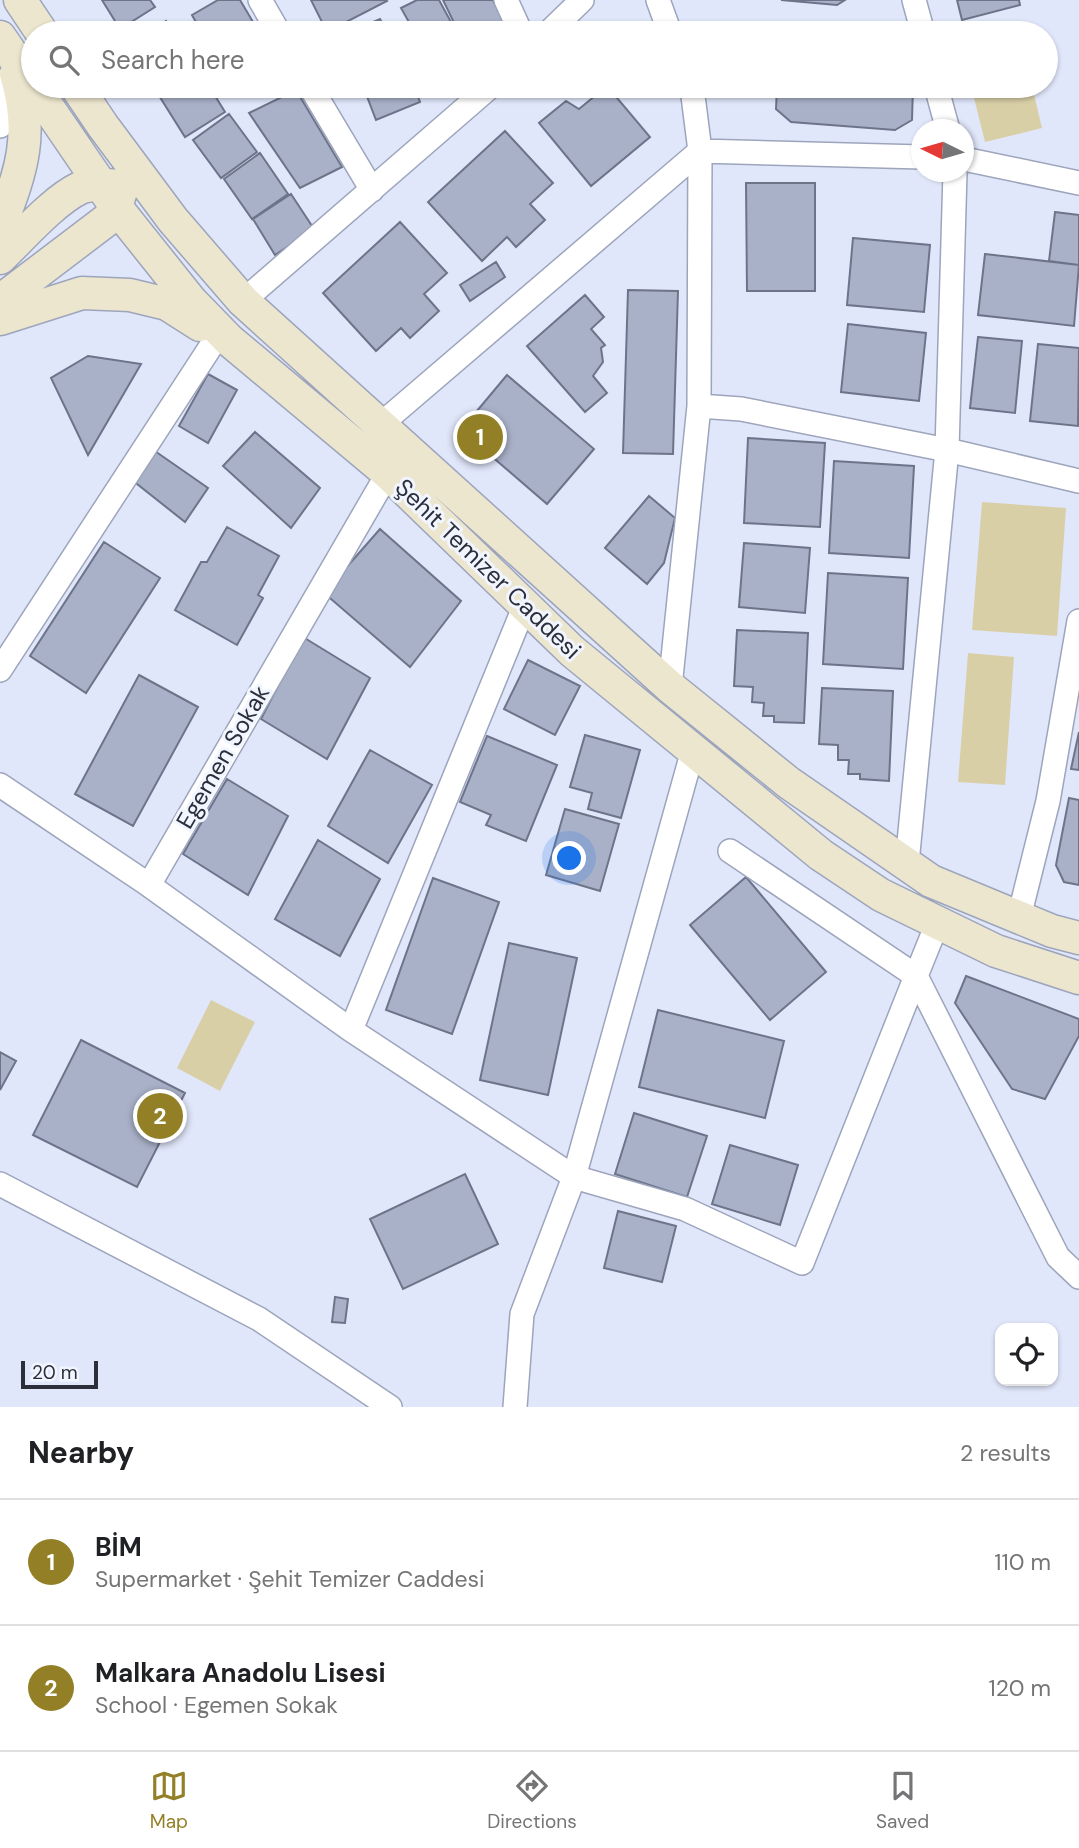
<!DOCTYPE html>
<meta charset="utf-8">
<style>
body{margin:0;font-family:"DM Sans",sans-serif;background:#f6f6f6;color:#202124}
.controls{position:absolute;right:21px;bottom:21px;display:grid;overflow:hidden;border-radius:14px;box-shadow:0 2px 5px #0004}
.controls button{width:63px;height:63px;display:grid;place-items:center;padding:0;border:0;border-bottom:2px solid #e0e0e0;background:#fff;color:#202124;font:35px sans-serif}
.compass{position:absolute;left:911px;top:119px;width:63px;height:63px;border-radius:50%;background:#fff;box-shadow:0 2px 5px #0004;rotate:275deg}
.scale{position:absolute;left:21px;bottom:18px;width:77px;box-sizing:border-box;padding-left:7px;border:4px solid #2c2f39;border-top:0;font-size:19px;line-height:24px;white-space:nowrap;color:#2c2f39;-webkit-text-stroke:5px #f1f5ff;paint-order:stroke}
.you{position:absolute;left:570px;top:859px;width:24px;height:24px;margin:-18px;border:5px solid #fff;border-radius:50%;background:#1a73e8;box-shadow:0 0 0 10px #1a73e833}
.badge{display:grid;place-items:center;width:46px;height:46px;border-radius:50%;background:#937f26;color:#fff;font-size:23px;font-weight:700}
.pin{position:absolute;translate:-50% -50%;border:4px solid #fff;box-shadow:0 2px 7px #0006}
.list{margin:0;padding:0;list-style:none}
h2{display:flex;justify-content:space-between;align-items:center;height:91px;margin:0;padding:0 28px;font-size:30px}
h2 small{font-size:23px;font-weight:400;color:#757577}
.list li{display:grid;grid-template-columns:46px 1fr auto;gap:21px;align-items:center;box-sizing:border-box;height:126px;padding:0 28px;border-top:2px solid #e0e0e0}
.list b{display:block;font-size:26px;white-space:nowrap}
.list p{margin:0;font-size:23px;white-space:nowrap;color:#757577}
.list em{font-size:23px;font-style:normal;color:#757577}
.icon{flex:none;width:38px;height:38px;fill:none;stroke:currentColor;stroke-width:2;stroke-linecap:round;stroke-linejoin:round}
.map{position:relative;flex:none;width:1079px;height:1407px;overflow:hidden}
.search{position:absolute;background:#fff;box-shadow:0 2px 5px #0004;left:21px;right:21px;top:21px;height:77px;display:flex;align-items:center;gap:18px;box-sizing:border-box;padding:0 24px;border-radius:38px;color:#757577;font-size:26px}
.sheet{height:343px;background:#fff}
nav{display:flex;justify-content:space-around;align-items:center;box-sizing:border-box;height:98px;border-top:2px solid #e0e0e0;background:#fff;font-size:19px;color:#757577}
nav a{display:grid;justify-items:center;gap:4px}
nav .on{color:#937f26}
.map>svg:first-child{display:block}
.green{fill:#d9cfa7}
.building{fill:#a9b1c9;stroke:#6d748a;stroke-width:2}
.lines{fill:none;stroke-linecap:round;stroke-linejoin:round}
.street-casing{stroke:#9da5bc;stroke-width:26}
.secondary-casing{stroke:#9da5bc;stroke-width:35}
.street{stroke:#fff;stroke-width:23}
.secondary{stroke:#ece6ce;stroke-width:32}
.labels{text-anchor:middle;stroke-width:6;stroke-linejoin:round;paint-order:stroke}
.street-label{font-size:24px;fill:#2c2f39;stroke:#f1f5ff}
</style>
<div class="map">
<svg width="1079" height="1407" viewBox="0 0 1079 1407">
<rect width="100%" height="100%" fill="#e1e7fb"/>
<!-- green -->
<path class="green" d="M 1017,24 L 1019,33 L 974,33 Z
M 971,86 L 1032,86 L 1042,128 L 985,142 Z
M 982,502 L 1066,508 L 1057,636 L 972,630 Z
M 968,653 L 1014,657 L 1005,785 L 958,782 Z
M 211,1000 L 255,1022 L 220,1091 L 177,1068 Z"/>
<!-- building -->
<path class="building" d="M 102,0 L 150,0 L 155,7 L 120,29 Z
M 218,0 L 240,0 L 256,27 L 244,33 L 202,33 L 192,15 Z
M 311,0 L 386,0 L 387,1 L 327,32 Z
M 417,0 L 439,0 L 457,33 L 415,33 L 401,8 Z
M 443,0 L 493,0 L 509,33 L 459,33 Z
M 781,0 L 845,0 L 837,5 Z
M 957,0 L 1019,0 L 1020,5 L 962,20 Z
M 380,19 L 387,33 L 348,33 Z
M 166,21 L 174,33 L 148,33 Z
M 879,27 L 890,33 L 787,33 L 790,30 Z
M 172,86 L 209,86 L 225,112 L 185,137 L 158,94 Z
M 363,86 L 414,86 L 420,102 L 376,120 Z
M 607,86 L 650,137 L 591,186 L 539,123 L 566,101 L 579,109 Z
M 777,86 L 913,86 L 912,120 L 895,130 L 791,122 L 776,109 Z
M 296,90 L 342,167 L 300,188 L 249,113 Z
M 229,114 L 257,152 L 221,178 L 193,140 Z
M 505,131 L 553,183 L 530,204 L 545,220 L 516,247 L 507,237 L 482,261 L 428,202 Z
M 260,153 L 288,194 L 252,219 L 224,179 Z
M 746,183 L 815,183 L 815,291 L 747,291 Z
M 291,194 L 314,229 L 275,255 L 253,219 Z
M 1055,212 L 1079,215 L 1079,265 L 1049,261 Z
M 400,222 L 447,273 L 424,294 L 439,311 L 410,338 L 401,328 L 376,351 L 323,293 Z
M 853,238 L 930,245 L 924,312 L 847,305 Z
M 985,254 L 1079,265 L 1074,326 L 978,315 Z
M 496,262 L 505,277 L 470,301 L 460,285 Z
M 628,290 L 678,291 L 673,454 L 623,453 Z
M 585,295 L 604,317 L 591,329 L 605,345 L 601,348 L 603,362 L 593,376 L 607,393 L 585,412 L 527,346 Z
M 848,324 L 926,333 L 919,401 L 841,392 Z
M 978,337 L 1022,341 L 1015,413 L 970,408 Z
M 1038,344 L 1079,348 L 1078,426 L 1030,421 Z
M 88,356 L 141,364 L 88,455 L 51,378 Z
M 208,374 L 237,390 L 208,443 L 179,426 Z
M 507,375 L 594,449 L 547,504 L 461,430 Z
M 255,432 L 320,488 L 291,528 L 223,466 Z
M 748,438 L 825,443 L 820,527 L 744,523 Z
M 152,449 L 208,488 L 185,522 L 132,480 Z
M 834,461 L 914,466 L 909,558 L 829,553 Z
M 649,496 L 675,518 L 664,563 L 647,584 L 605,548 Z
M 227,527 L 279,556 L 258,595 L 263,598 L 237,645 L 175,610 L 201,562 L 207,562 Z
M 380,529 L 461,601 L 410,667 L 324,593 Z
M 104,542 L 160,578 L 86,693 L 30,656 Z
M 744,543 L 810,548 L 805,613 L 739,607 Z
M 828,573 L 908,578 L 903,669 L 823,664 Z
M 737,630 L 808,633 L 804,723 L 774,722 L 774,716 L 763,716 L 764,703 L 752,702 L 753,687 L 734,686 Z
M 303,637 L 370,678 L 327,759 L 261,719 Z
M 528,660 L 580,686 L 555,735 L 504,709 Z
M 139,675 L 198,707 L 133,826 L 75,794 Z
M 822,688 L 893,691 L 889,781 L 860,779 L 860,774 L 848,774 L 849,760 L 838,760 L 838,745 L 819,744 Z
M 1079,732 L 1079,770 L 1071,769 Z
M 585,735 L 640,750 L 621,818 L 588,809 L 592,793 L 570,787 Z
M 487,736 L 557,765 L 526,841 L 486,825 L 491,815 L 460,802 Z
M 370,750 L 432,785 L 388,863 L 328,826 Z
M 227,779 L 288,816 L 248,895 L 183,854 Z
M 1069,798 L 1079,800 L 1079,885 L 1064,882 L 1056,865 Z
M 565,809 L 619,824 L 600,891 L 546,875 Z
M 318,840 L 380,879 L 340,956 L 275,919 Z
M 746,877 L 826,972 L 770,1020 L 690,925 Z
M 433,878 L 499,902 L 452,1034 L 386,1010 Z
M 509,943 L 577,958 L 548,1095 L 480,1080 Z
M 966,976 L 1079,1019 L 1079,1036 L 1045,1099 L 1012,1089 L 955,1003 Z
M 658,1010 L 784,1041 L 765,1118 L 639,1087 Z
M 81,1040 L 185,1093 L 137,1187 L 33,1135 Z
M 0,1052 L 16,1061 L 0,1090 Z
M 634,1113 L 707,1136 L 687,1197 L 615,1174 Z
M 730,1145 L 798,1165 L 780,1225 L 712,1204 Z
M 465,1174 L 498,1244 L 403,1289 L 370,1219 Z
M 618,1211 L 676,1226 L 662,1282 L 604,1268 Z
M 335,1297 L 348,1299 L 345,1323 L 332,1322 Z"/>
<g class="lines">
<defs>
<path id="street" d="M 260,0 L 279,33
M 506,0 L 521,33
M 658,0 L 670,33
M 914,0 L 923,33
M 548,33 L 582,0
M 310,86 L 372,190
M 936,86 L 948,130
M 0,126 L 7,108 L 9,78
M 964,159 L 1079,183
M 243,301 L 491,86
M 699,406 L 741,409 L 947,450 L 1079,481
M 380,425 L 700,151 L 922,157
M 0,670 L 217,337
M 670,687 L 699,406 L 700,151 L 693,96 L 689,86
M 0,785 L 149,885 L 388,473
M 907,863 L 947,450 L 955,172
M 139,878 L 351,1030 L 525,605
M 1019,917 L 1048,801 L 1079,621
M 937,924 L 916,976 L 1058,1257 L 1079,1277
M 351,1030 L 574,1177 L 693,750
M 0,1184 L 259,1319 L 390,1407
M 515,1407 L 522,1314 L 574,1177 L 685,1209 L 802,1263 L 916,976 L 730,851"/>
<path id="secondary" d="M 20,0 L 42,33
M 0,37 L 116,207 L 191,301 L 229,340 L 388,473 L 572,651 L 821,855 L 881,895 L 996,951 L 1079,978
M 76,86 L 103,126 L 173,220 L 243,301 L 670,687 L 789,783 L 931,881 L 1052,931 L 1079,938
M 0,226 C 22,170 34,134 16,74
M 0,258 C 21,238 54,200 80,188 C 91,183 106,185 119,186
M 0,301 L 108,219 L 116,207 L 122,188
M 0,319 L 82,293 L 130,295 L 167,304 L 200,325"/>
</defs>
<!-- street casing -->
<use href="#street" class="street-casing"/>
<!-- secondary casing -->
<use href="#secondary" class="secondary-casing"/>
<!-- street -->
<use href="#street" class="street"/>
<!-- secondary -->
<use href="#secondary" class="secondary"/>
</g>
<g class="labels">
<!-- street labels -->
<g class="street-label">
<text transform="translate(488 569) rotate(44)" y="8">Şehit Temizer Caddesi</text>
<text transform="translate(223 757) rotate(-60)" y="8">Egemen Sokak</text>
</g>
</g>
</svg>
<div class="controls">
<button><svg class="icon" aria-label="locate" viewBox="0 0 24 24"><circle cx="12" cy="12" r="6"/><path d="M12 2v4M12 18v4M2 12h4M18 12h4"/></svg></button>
</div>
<svg class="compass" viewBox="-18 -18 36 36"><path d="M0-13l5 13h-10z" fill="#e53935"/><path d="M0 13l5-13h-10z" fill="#757577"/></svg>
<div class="scale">20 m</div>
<div class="you"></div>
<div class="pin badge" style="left:480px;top:437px">1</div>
<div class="pin badge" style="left:160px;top:1116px">2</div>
<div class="search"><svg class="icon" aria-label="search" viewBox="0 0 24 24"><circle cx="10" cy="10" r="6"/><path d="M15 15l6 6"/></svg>Search here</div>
</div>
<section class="sheet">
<h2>Nearby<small>2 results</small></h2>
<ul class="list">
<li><span class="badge">1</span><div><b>BİM</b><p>Supermarket · Şehit Temizer Caddesi</p></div><em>110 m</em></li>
<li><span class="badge">2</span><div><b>Malkara Anadolu Lisesi</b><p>School · Egemen Sokak</p></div><em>120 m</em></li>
</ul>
</section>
<nav>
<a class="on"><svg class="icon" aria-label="map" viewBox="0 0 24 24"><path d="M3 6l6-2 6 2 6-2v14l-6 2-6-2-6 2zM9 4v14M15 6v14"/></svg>Map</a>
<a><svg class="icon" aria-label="directions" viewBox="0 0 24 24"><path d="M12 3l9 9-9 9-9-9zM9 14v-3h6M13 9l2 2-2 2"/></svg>Directions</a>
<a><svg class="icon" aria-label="saved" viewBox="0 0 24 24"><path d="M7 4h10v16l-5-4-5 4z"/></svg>Saved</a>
</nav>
